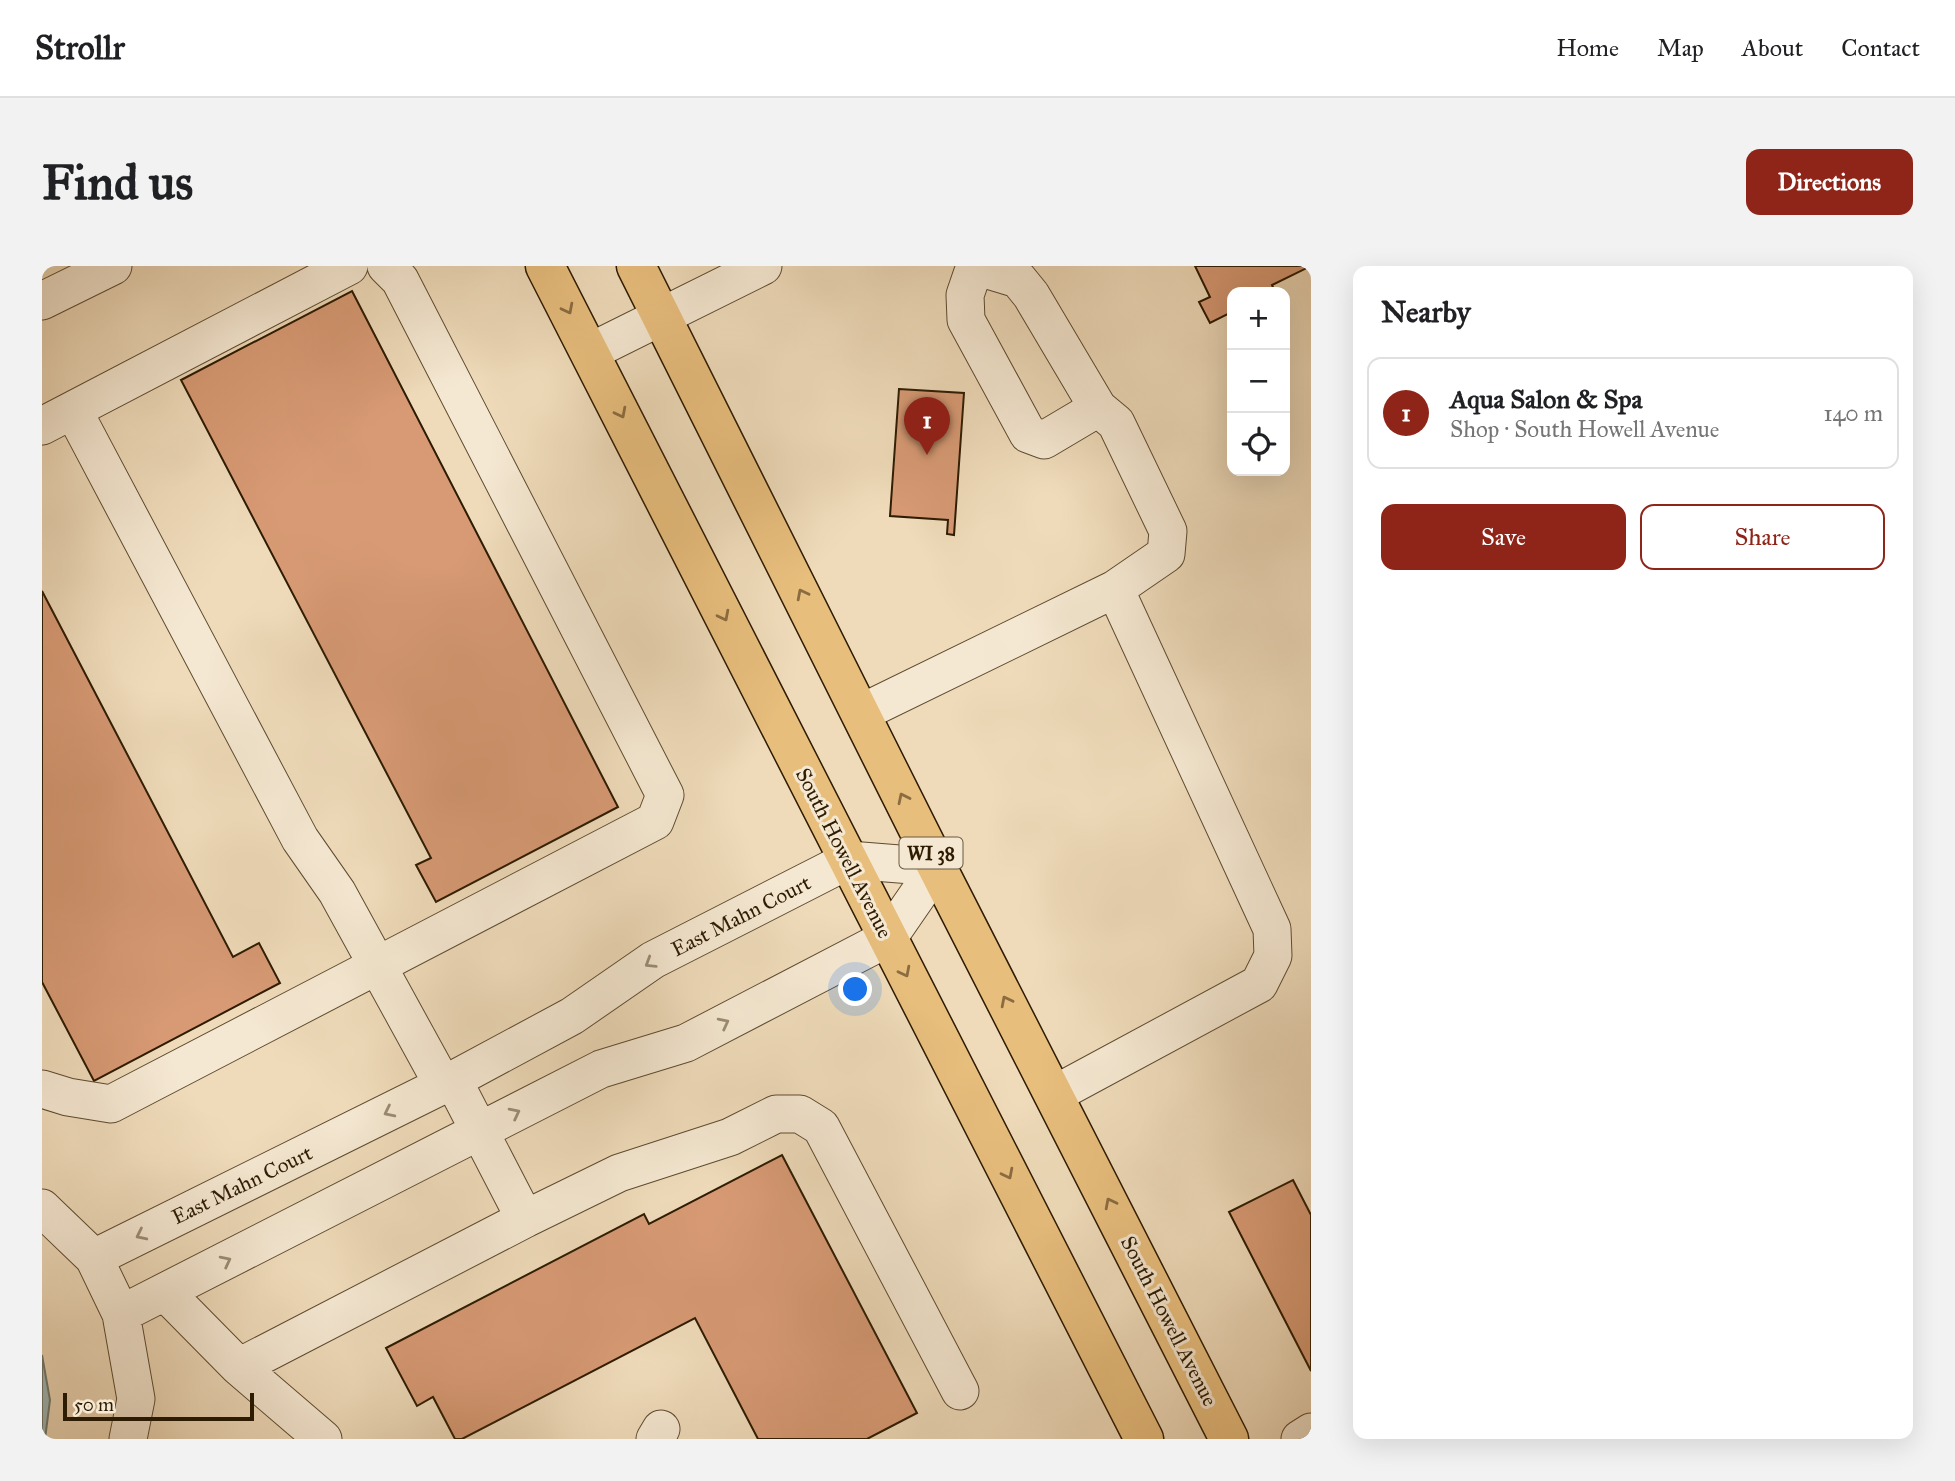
<!DOCTYPE html>
<meta charset="utf-8">
<style>
body{margin:0;font-family:"IM FELL Great Primer",serif;background:#f2f2f2;color:#202124}
.controls{position:absolute;right:21px;top:21px;display:grid;overflow:hidden;border-radius:14px;box-shadow:0 7px 28px #0002}
.controls button{width:63px;height:63px;display:grid;place-items:center;padding:0;border:0;border-bottom:2px solid #e0e0e0;background:#fff;color:#202124;font:35px sans-serif}
.scale{position:absolute;left:21px;bottom:18px;width:191px;box-sizing:border-box;padding-left:7px;border:4px solid #2d1b02;border-top:0;font-size:19px;line-height:24px;white-space:nowrap;color:#2d1b02;-webkit-text-stroke:5px #f5e8d2;paint-order:stroke}
.you{position:absolute;left:814px;top:724px;width:24px;height:24px;margin:-18px;border:5px solid #fff;border-radius:50%;background:#1a73e8;box-shadow:0 0 0 10px #1a73e833}
.badge{display:grid;place-items:center;width:46px;height:46px;border-radius:50%;background:#8f2418;color:#fff;font-size:23px;font-weight:700}
.pin{position:absolute;translate:-50% -58px;filter:drop-shadow(0 2px 4px #0008)}
.pin::after{content:'';position:absolute;top:37px;width:24px;height:21px;background:inherit;clip-path:polygon(0 0,100% 0,50% 100%)}
.list{margin:0;padding:0;list-style:none}
h2{display:flex;justify-content:space-between;align-items:center;height:91px;margin:0;padding:0 28px;font-size:30px}
h2 small{font-size:23px;font-weight:400;color:#757577}
.list li{display:grid;grid-template-columns:46px 1fr auto;gap:21px;align-items:center;box-sizing:border-box;height:112px;margin:0 14px 14px;padding:0 14px;border:2px solid #e0e0e0;border-radius:14px}
.list b{display:block;font-size:26px;white-space:nowrap}
.list p{margin:0;font-size:23px;white-space:nowrap;color:#757577}
.list em{font-size:23px;font-style:normal;color:#757577}
.actions{display:flex;gap:14px;padding:21px 28px}
.actions a{flex:1;padding:16px 0;border:2px solid #8f2418;border-radius:14px;text-align:center;font-size:24px;color:#8f2418}
.actions .main{background:#8f2418;color:#fff}
.icon{flex:none;width:38px;height:38px;fill:none;stroke:currentColor;stroke-width:2;stroke-linecap:round;stroke-linejoin:round}
.map{position:relative;flex:none;width:1269px;height:1173px;overflow:hidden;border-radius:14px}
header{display:flex;align-items:center;gap:42px;box-sizing:border-box;height:98px;padding:0 35px;background:#fff;border-bottom:2px solid #e0e0e0}
header strong{font-size:33px}
nav{display:flex;gap:38px;margin-inline-start:auto;font-size:24px}
.intro{display:flex;align-items:center;justify-content:space-between;box-sizing:border-box;height:168px;padding:0 42px}
h1{margin:0;font-size:49px}
.button{padding:18px 32px;border-radius:14px;background:#8f2418;color:#fff;font-size:24px;font-weight:700}
main{display:flex;gap:42px;padding:0 42px}
aside{flex:1;background:#fff;border-radius:14px;box-shadow:0 7px 28px #0002}
.map>svg:first-child{display:block}
.water{fill:#9db9b9;stroke:#707a70;stroke-width:2}
.building{fill:#d79a74;stroke:#2d1b02;stroke-width:2}
.lines{fill:none;stroke-linecap:round;stroke-linejoin:round}
.minor-casing{stroke:#5e4b30;stroke-width:39}
.major-casing{stroke:#2d1b02;stroke-width:41}
.minor{stroke:#f5e8d2;stroke-width:37}
.major{stroke:#e8be7d;stroke-width:38}
.oneway{stroke:#8a6c40}
.oneway2{stroke:#9b8c74}
.labels{text-anchor:middle;stroke-width:6;stroke-linejoin:round;paint-order:stroke}
.shield{fill:#f5e8d2;stroke:#695840;stroke-width:2}
.shield-label{font-size:19px;font-weight:bold;fill:#2d1b02}
.street-label{font-size:21px;fill:#2d1b02;stroke:#f5e8d2}
</style>
<header>
<strong>Strollr</strong>
<nav><a>Home</a><a>Map</a><a>About</a><a>Contact</a></nav>
</header>
<div class="intro"><h1>Find us</h1><a class="button">Directions</a></div>
<main>
<div class="map">
<svg width="1269" height="1173" viewBox="0 0 1269 1173">
<rect width="100%" height="100%" fill="#efdbba"/>
<filter id="stains"><feTurbulence type="fractalNoise" baseFrequency=".00286" numOctaves="4"/><feColorMatrix values="0 0 0 0 .2 0 0 0 0 .09 0 0 0 0 .02 0 0 0 .5 -.17"/></filter>
<radialGradient id="worn" r=".72"><stop offset=".6" stop-color="#630" stop-opacity="0"/><stop offset="1" stop-color="#630" stop-opacity=".3"/></radialGradient>
<!-- water -->
<path class="water" d="M 0,1089 L 8,1134 L 3,1173 L 0,1173 Z"/>
<!-- building -->
<path class="building" d="M 1153,0 L 1269,0 L 1230,19 L 1233,26 L 1190,26 L 1190,46 L 1168,57 L 1157,36 L 1168,31 Z
M 310,25 L 576,541 L 394,636 L 374,599 L 389,592 L 139,114 Z
M 857,123 L 922,127 L 912,269 L 905,268 L 906,254 L 848,250 Z
M 0,325 L 191,691 L 217,677 L 238,717 L 52,815 L 0,716 Z
M 740,889 L 875,1147 L 825,1173 L 716,1173 L 653,1052 L 420,1173 L 413,1173 L 391,1131 L 375,1140 L 344,1082 L 602,948 L 607,958 Z
M 1251,914 L 1269,949 L 1269,1105 L 1187,946 Z"/>
<g class="lines">
<defs>
<path id="minor" d="M 933,0 L 976,13 L 989,29 L 1056,142 L 1074,157 L 1126,265 L 1124,288 L 1073,323
M 933,0 L 923,29 L 924,54 L 986,168 L 1002,174 L 1056,142
M 0,35 L 71,0
M 548,86 L 721,0
M 31,144 L 258,573 L 295,626 L 401,819
M 0,160 L 307,0
M 819,447 L 1073,323 L 1230,663 L 1231,690 L 1217,718 L 1013,828
M 411,814 L 483,953 L 577,907 L 688,871 L 734,848 L 758,848 L 779,861 L 918,1125
M 0,823 L 26,831 L 69,838 L 613,555 L 623,529 L 358,14 L 344,0
M 0,942 L 52,992 L 79,1048 L 94,1133 L 86,1173
M 52,992 L 411,814 L 530,750 L 611,694 L 807,594 L 895,601
M 123,1026 L 197,1101
M 79,1048 L 559,803 L 644,777 L 846,672 L 895,601
M 281,1173 L 197,1101 L 483,953
M 613,1173 L 619,1163
M 1258,1173 L 1269,1166"/>
<path id="major" d="M 503,0 L 1102,1173
M 594,0 L 895,601 L 1187,1173"/>
</defs>
<!-- minor casing -->
<use href="#minor" class="minor-casing"/>
<!-- major casing -->
<use href="#major" class="major-casing"/>
<!-- minor -->
<use href="#minor" class="minor"/>
<!-- major -->
<use href="#major" class="major"/>
</g>
<!-- one-way arrows -->
<defs><path id="oneway-chevron" d="M-2-3.5L2.5 0L-2 3.5" fill="none" stroke-width="1.6" stroke-linecap="round" stroke-linejoin="round" transform="scale(1.75)"/></defs>
<g class="oneway">
<use href="#oneway-chevron" transform="translate(526 43) rotate(63)"/>
<use href="#oneway-chevron" transform="translate(579 147) rotate(63)"/>
<use href="#oneway-chevron" transform="translate(760 328) rotate(-117)"/>
<use href="#oneway-chevron" transform="translate(682 350) rotate(63)"/>
<use href="#oneway-chevron" transform="translate(861 532) rotate(-116)"/>
<use href="#oneway-chevron" transform="translate(863 706) rotate(63)"/>
<use href="#oneway-chevron" transform="translate(964 735) rotate(-117)"/>
<use href="#oneway-chevron" transform="translate(966 908) rotate(63)"/>
<use href="#oneway-chevron" transform="translate(1068 937) rotate(-117)"/>
</g>
<g class="oneway2">
<use href="#oneway-chevron" transform="translate(608 697) rotate(148)"/>
<use href="#oneway-chevron" transform="translate(682 757) rotate(-27)"/>
<use href="#oneway-chevron" transform="translate(347 846) rotate(154)"/>
<use href="#oneway-chevron" transform="translate(473 847) rotate(-27)"/>
<use href="#oneway-chevron" transform="translate(99 969) rotate(154)"/>
<use href="#oneway-chevron" transform="translate(184 995) rotate(-27)"/>
</g>
<g class="labels">
<!-- shield labels -->
<rect class="shield" x="857.5" y="571.5" width="63" height="31" rx="5"/>
<g class="shield-label">
<text x="889" y="594">WI 38</text>
</g>
<!-- street labels -->
<g class="street-label">
<text transform="translate(802 587) rotate(63)" y="7">South Howell Avenue</text>
<text transform="translate(699 650) rotate(-27)" y="7">East Mahn Court</text>
<text transform="translate(200 919) rotate(-26)" y="7">East Mahn Court</text>
<text transform="translate(1127 1055) rotate(63)" y="7">South Howell Avenue</text>
</g>
</g>
<rect width="100%" height="100%" filter="url(#stains)"/>
<rect width="100%" height="100%" fill="url(#worn)"/>
</svg>
<div class="controls">
<button>+</button>
<button>−</button>
<button><svg class="icon" aria-label="locate" viewBox="0 0 24 24"><circle cx="12" cy="12" r="6"/><path d="M12 2v4M12 18v4M2 12h4M18 12h4"/></svg></button>
</div>
<div class="scale">50 m</div>
<div class="you"></div>
<div class="pin badge" style="left:885px;top:189px">1</div>
</div>
<aside>
<h2>Nearby<small></small></h2>
<ul class="list">
<li><span class="badge">1</span><div><b>Aqua Salon &amp; Spa</b><p>Shop · South Howell Avenue</p></div><em>140 m</em></li>
</ul>
<div class="actions"><a class="main">Save</a><a>Share</a></div>
</aside>
</main>
